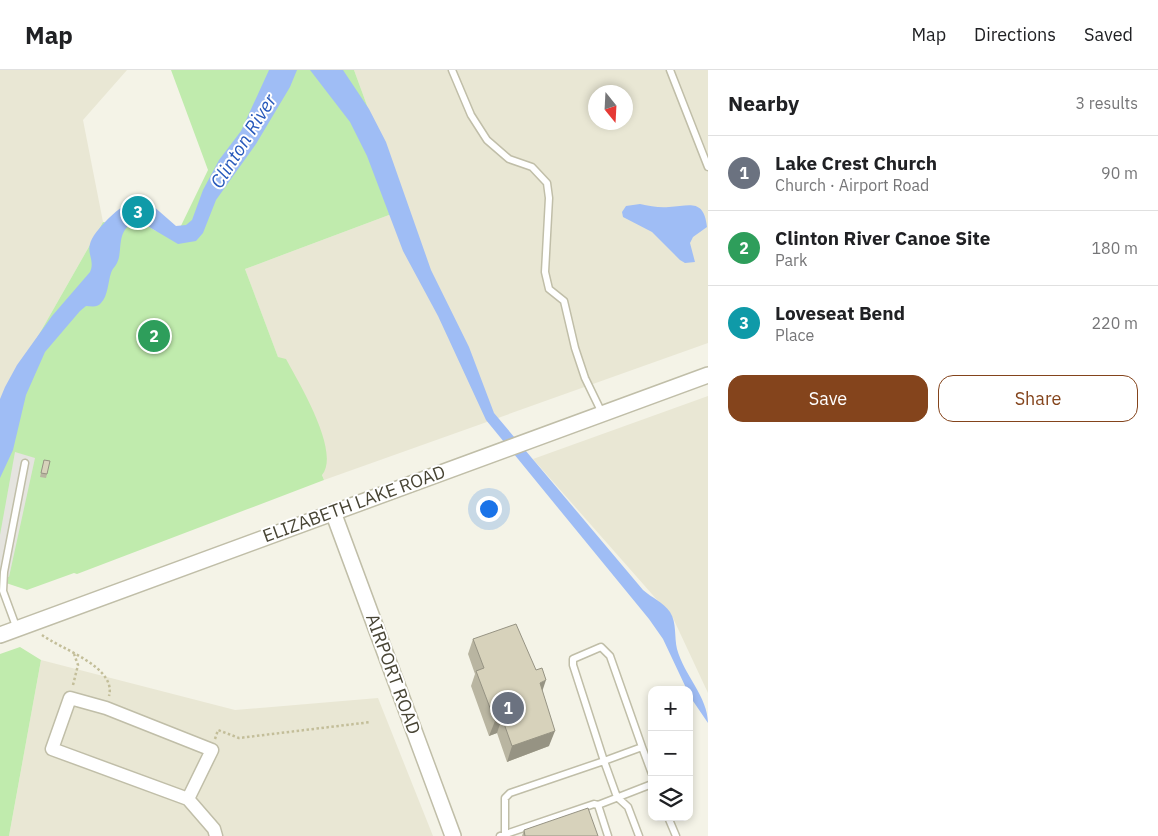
<!DOCTYPE html>
<meta charset="utf-8">
<style>
body{margin:0;font-family:"IBM Plex Sans",sans-serif;background:#f6f6f6;color:#202124}
.controls{position:absolute;right:15px;bottom:15px;display:grid;overflow:hidden;border-radius:10px;box-shadow:0 2px 8px #0003}
.controls button{width:45px;height:45px;display:grid;place-items:center;padding:0;border:0;border-bottom:1px solid #e0e0e0;background:#fff;color:#202124;font:25px sans-serif}
.compass{position:absolute;left:588px;top:15px;width:45px;height:45px;border-radius:50%;background:#fff;box-shadow:0 2px 8px #0003;rotate:162deg}
.you{position:absolute;left:488px;top:438px;width:18px;height:18px;margin:-12px;border:4px solid #fff;border-radius:50%;background:#1a73e8;box-shadow:0 0 0 8px #1a73e833}
.badge{display:grid;place-items:center;width:32px;height:32px;border-radius:50%;background:#84441c;color:#fff;font-size:16px;font-weight:700}
.pin{position:absolute;translate:-50% -50%;border:2px solid #fff;box-shadow:0 1px 5px #0006}
.list{margin:0;padding:0;list-style:none}
h2{display:flex;justify-content:space-between;align-items:center;height:65px;margin:0;padding:0 20px;font-size:21px}
h2 small{font-size:16px;font-weight:400;color:#757577}
.list li{display:grid;grid-template-columns:32px 1fr auto;gap:15px;align-items:center;box-sizing:border-box;height:75px;padding:0 20px;border-top:1px solid #e0e0e0}
.list b{display:block;font-size:19px;white-space:nowrap}
.list p{margin:0;font-size:16px;white-space:nowrap;color:#757577}
.list em{font-size:16px;font-style:normal;color:#757577}
.actions{display:flex;gap:10px;padding:15px 20px}
.actions a{flex:1;padding:11px 0;border:1px solid #84441c;border-radius:15px;text-align:center;font-size:18px;color:#84441c}
.actions .main{background:#84441c;color:#fff}
.icon{flex:none;width:28px;height:28px;fill:none;stroke:currentColor;stroke-width:2;stroke-linecap:round;stroke-linejoin:round}
.map{position:relative;flex:none;width:708px;height:766px;overflow:hidden}
header{display:flex;align-items:center;gap:30px;box-sizing:border-box;height:70px;padding:0 25px;background:#fff;border-bottom:1px solid #e0e0e0}
header strong{font-size:24px}
nav{display:flex;gap:28px;margin-inline-start:auto;font-size:18px}
main{display:flex}
aside{flex:1;background:#fff}
.map>svg:first-child{display:block}
.residential{fill:#e9e7d4;fill-rule:evenodd}
.green{fill:#c0ebad}
.parking{fill:#e5e4df}
.water{fill:#9fbdf5}
.lines{fill:none;stroke-linecap:round;stroke-linejoin:round}
.service-casing{stroke:#c0bea8;stroke-width:9}
.minor-casing{stroke:#c0bea8;stroke-width:15}
.tertiary-casing{stroke:#c0bea8;stroke-width:18}
.path{stroke:#c3be99;stroke-width:2.5;stroke-dasharray:2.5 2.5;stroke-linecap:butt}
.service{stroke:#fff;stroke-width:6}
.minor{stroke:#fff;stroke-width:12}
.tertiary{stroke:#fff;stroke-width:15}
.wall{fill:#b9b5a1}
.shaded-wall{fill:#969383}
.building{fill:#d7d2bb;stroke:#969383}
.labels{text-anchor:middle;stroke-width:4;stroke-linejoin:round;paint-order:stroke}
.street-label{font-size:18px;fill:#484535;stroke:#fff}
.water-label{font-size:19px;font-style:italic;fill:#2759bb;stroke:#fff}
</style>
<header>
<strong>Map</strong>
<nav><a>Map</a><a>Directions</a><a>Saved</a></nav>
</header>
<main>
<div class="map">
<svg width="708" height="766" viewBox="0 0 708 766">
<rect width="100%" height="100%" fill="#f4f3e7"/>
<!-- residential -->
<path class="residential" d="M 0,0 L 127,0 L 83,50 L 103,152 L 0,333 Z
M 354,0 L 708,0 L 708,273 L 324,410 L 245,199 L 405,139 ZM 596,22 L 626,22 L 626,52 L 596,52 Z
M 708,326 L 708,623 L 673,548 L 533,389 Z
M 41,590 L 235,640 L 378,628 L 433,766 L 9,766 Z"/>
<!-- green -->
<path class="green" d="M 171,0 L 354,0 L 405,139 L 245,199 L 278,287 L 286,289 C 299,313 341,382 322,405 L 324,410 L 77,504 L 74,503 L 27,520 L 0,511 L 0,333 L 103,152 L 128,156 L 139,151 L 156,161 L 177,164 L 208,100 Z
M 20,577 L 41,590 L 9,766 L 0,766 L 0,584 Z"/>
<!-- parking -->
<path class="parking" d="M 15,382 L 35,388 L 9,507 L 0,505 L 0,465 Z"/>
<!-- water -->
<path class="water" d="M 269,0 L 297,0 L 290,17 L 256,74 L 216,130 L 203,163 L 196,171 L 178,174 L 139,151 C 114,158 124,179 117,193 C 115,197 112,199 111,203 C 108,212 108,226 101,233 C 97,238 91,236 86,236 L 80,241 L 45,282 L 26,325 L 13,380 L 0,408 L 0,329 L 5,317 L 17,295 L 52,246 L 90,202 C 95,191 87,184 90,174 C 93,161 122,133 135,130 L 152,135 L 176,156 L 186,155 L 192,150 L 203,120 L 219,90 L 241,61 Z
M 310,0 L 343,0 L 369,39 L 386,72 L 431,200 L 469,277 L 494,343 L 643,520 C 652,528 663,532 670,542 C 677,553 674,567 677,579 C 684,605 708,627 708,653 L 693,631 L 689,620 L 687,620 L 663,569 L 649,549 L 486,350 L 438,246 L 403,181 L 367,86 L 350,52 Z
M 640,134 C 650,136 659,138 669,137 C 689,136 704,128 707,157 L 693,167 L 690,173 L 695,192 L 685,193 L 680,190 L 652,162 L 623,147 L 622,142 L 626,136 Z"/>
<g class="lines">
<defs>
<path id="service" d="M 452,0 L 471,45 L 487,70 L 509,89 L 532,97 L 547,113 L 549,128 L 545,202 L 549,219 L 564,231 L 575,278 L 585,308 L 602,343
M 670,0 L 708,97
M 17,559 L 3,521 L 4,502 L 25,393
M 598,735 L 652,714
M 668,747 L 676,766
M 505,765 L 505,728 L 510,723 L 604,691 L 573,595 L 573,589 L 601,577 L 610,586 L 642,677
M 500,766 L 594,734 L 598,735 L 608,766
M 639,766 L 628,737 L 617,727 L 604,691 L 642,677 L 652,704"/>
<path id="minor" d="M 188,729 L 212,680 L 106,638 L 70,628 L 52,679 L 188,729 L 214,759 L 216,766"/>
<path id="tertiary" d="M 333,442 L 453,766
M 0,565 L 708,305"/>
</defs>
<!-- service casing -->
<use href="#service" class="service-casing"/>
<!-- minor casing -->
<use href="#minor" class="minor-casing"/>
<!-- tertiary casing -->
<use href="#tertiary" class="tertiary-casing"/>
<!-- path -->
<path class="path" d="M 42,565 C 61,579 117,597 109,626
M 73,615 L 78,595 L 74,584
M 215,669 L 218,660 L 239,668 L 371,652"/>
<!-- service -->
<use href="#service" class="service"/>
<!-- minor -->
<use href="#minor" class="minor"/>
<!-- tertiary -->
<use href="#tertiary" class="tertiary"/>
</g>
<!-- wall -->
<path class="wall" d="M 44,390 L 47,404 L 46,408 L 40,407 Z
M 473,569 L 536,600 L 542,621 L 549,676 L 507,692 L 497,663 L 489,666 L 471,616 L 475,604 L 468,584 Z
M 524,760 L 598,766 L 522,766 Z"/>
<!-- shaded-wall -->
<path class="shaded-wall" d="M 546,610 L 541,625 L 540,613 Z
M 502,648 L 497,663 L 489,666 L 495,651 Z
M 555,661 L 549,676 L 507,692 L 512,676 Z"/>
<!-- building -->
<path class="building" d="M 44,390 L 50,391 L 47,404 L 41,403 Z
M 516,554 L 536,600 L 542,598 L 546,610 L 540,613 L 555,661 L 512,676 L 502,648 L 495,651 L 476,601 L 484,598 L 473,569 Z
M 588,738 L 598,766 L 525,766 L 524,760 Z"/>
<g class="labels">
<!-- street labels -->
<g class="street-label">
<text transform="translate(354 434) rotate(-20)" y="6">ELIZABETH LAKE ROAD</text>
<text transform="translate(393 604) rotate(70)" y="6">AIRPORT ROAD</text>
</g>
<!-- water labels -->
<g class="water-label">
<text transform="translate(243 71) rotate(-58)" y="7">Clinton River</text>
</g>
</g>
</svg>
<div class="controls">
<button>+</button>
<button>−</button>
<button><svg class="icon" aria-label="layers" viewBox="0 0 24 24"><path d="M12 4l9 5-9 5-9-5zM3 14l9 5 9-5"/></svg></button>
</div>
<svg class="compass" viewBox="-18 -18 36 36"><path d="M0-13l5 13h-10z" fill="#e53935"/><path d="M0 13l5-13h-10z" fill="#757577"/></svg>
<div class="you"></div>
<div class="pin badge" style="left:508px;top:638px;background:#6b7280">1</div>
<div class="pin badge" style="left:154px;top:266px;background:#2e9e5b">2</div>
<div class="pin badge" style="left:138px;top:142px;background:#0f9aa8">3</div>
</div>
<aside>
<h2>Nearby<small>3 results</small></h2>
<ul class="list">
<li><span class="badge" style="background:#6b7280">1</span><div><b>Lake Crest Church</b><p>Church · Airport Road</p></div><em>90 m</em></li>
<li><span class="badge" style="background:#2e9e5b">2</span><div><b>Clinton River Canoe Site</b><p>Park</p></div><em>180 m</em></li>
<li><span class="badge" style="background:#0f9aa8">3</span><div><b>Loveseat Bend</b><p>Place</p></div><em>220 m</em></li>
</ul>
<div class="actions"><a class="main">Save</a><a>Share</a></div>
</aside>
</main>
